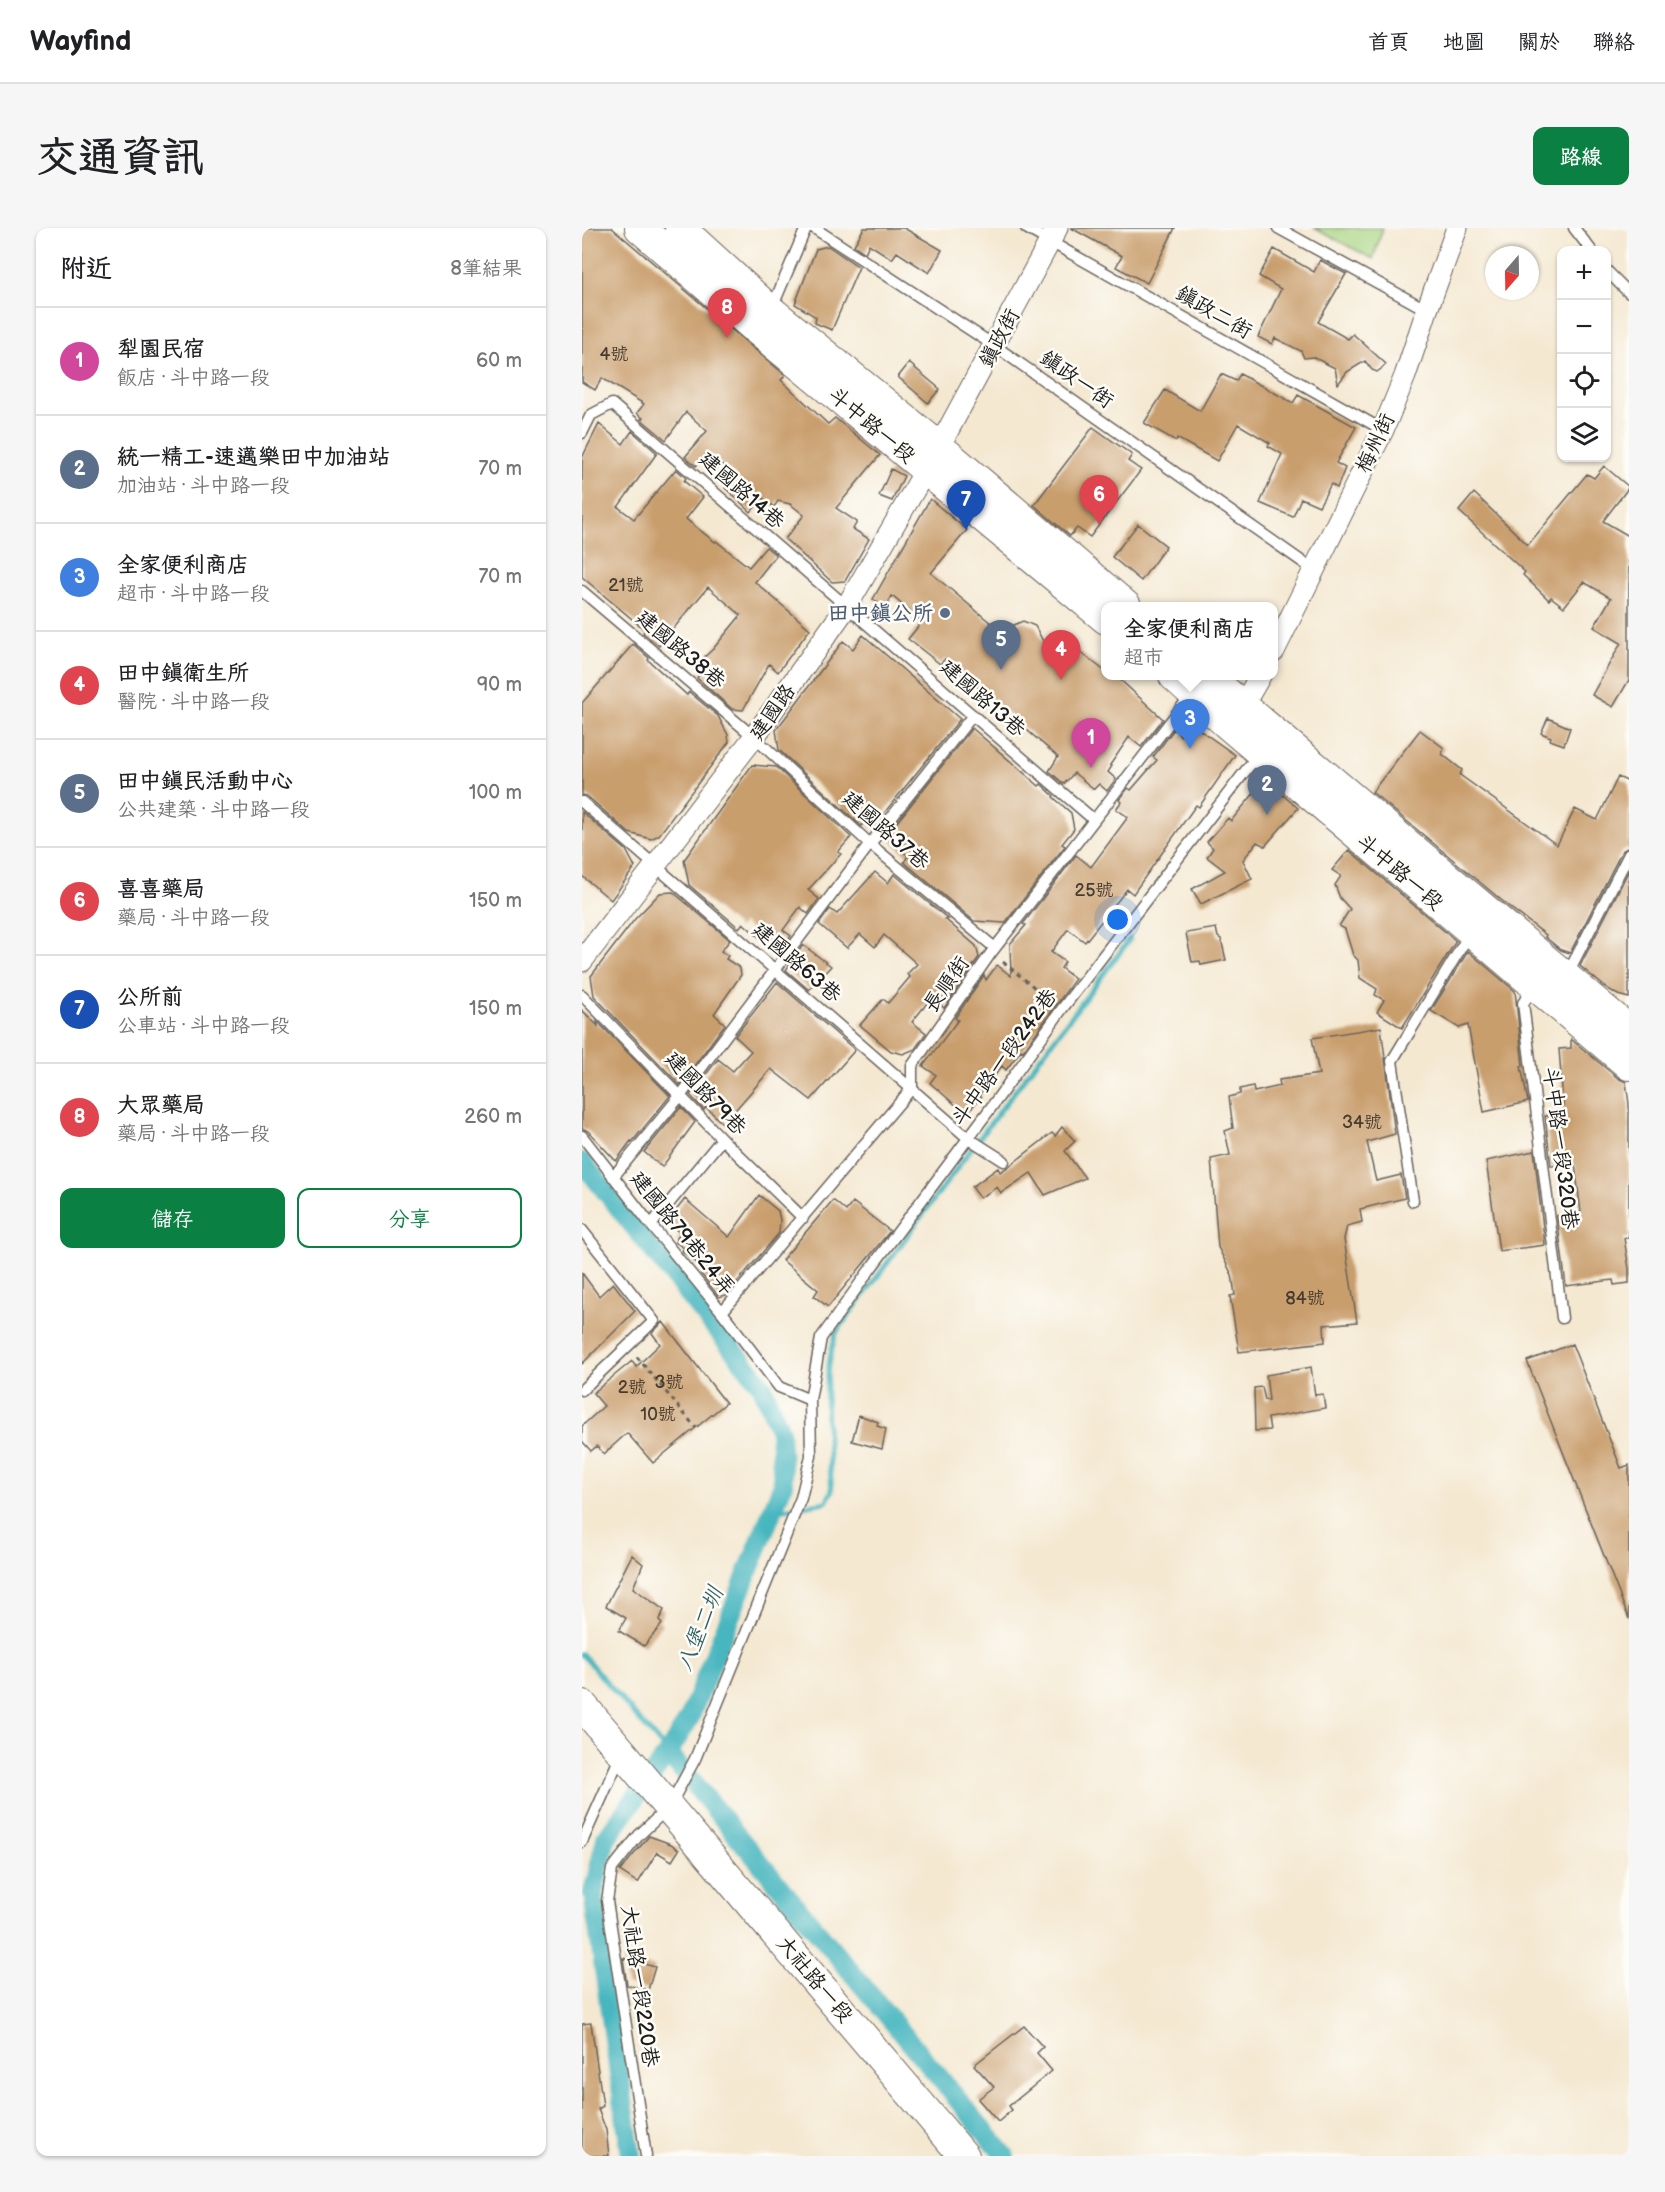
<!DOCTYPE html>
<html lang="zh-TW">
<meta charset="utf-8">
<style>
body{margin:0;font-family:"Balsamiq Sans","LXGW WenKai TC",sans-serif;background:#f6f6f6;color:#202124}
.controls{position:absolute;right:18px;top:18px;display:grid;overflow:hidden;border-radius:12px;box-shadow:0 2px 4px #0004}
.controls button{width:54px;height:54px;display:grid;place-items:center;padding:0;border:0;border-bottom:2px solid #e0e0e0;background:#fff;color:#202124;font:30px sans-serif}
.compass{position:absolute;left:903px;top:18px;width:54px;height:54px;border-radius:50%;background:#fff;box-shadow:0 2px 4px #0004;rotate:200deg}
.you{position:absolute;left:536px;top:692px;width:21px;height:21px;margin:-15px;border:4px solid #fff;border-radius:50%;background:#1a73e8;box-shadow:0 0 0 9px #1a73e833}
.badge{display:grid;place-items:center;width:39px;height:39px;border-radius:50%;background:#0b8043;color:#fff;font-size:20px;font-weight:700}
.pin{position:absolute;translate:-50% -50px;filter:drop-shadow(0 2px 3px #0008)}
.pin::after{content:'';position:absolute;top:32px;width:21px;height:18px;background:inherit;clip-path:polygon(0 0,100% 0,50% 100%)}
.popup{position:absolute;left:519px;top:374px;width:177px;height:78px;box-sizing:border-box;display:grid;place-content:center;border-radius:12px;background:#fff;filter:drop-shadow(0 2px 4px #0005);font-size:20px;white-space:nowrap;color:#757577}
.popup b{font-size:22px;color:#202124}
.popup::after{content:'';position:absolute;left:50%;top:100%;margin-left:-12px;border:12px solid transparent;border-top-color:#fff}
.list{margin:0;padding:0;list-style:none}
h2{display:flex;justify-content:space-between;align-items:center;height:78px;margin:0;padding:0 24px;font-size:26px}
h2 small{font-size:20px;font-weight:400;color:#757577}
.list li{display:grid;grid-template-columns:39px 1fr auto;gap:18px;align-items:center;box-sizing:border-box;height:108px;padding:0 24px;border-top:2px solid #e0e0e0}
.list b{display:block;font-size:22px;white-space:nowrap}
.list p{margin:0;font-size:20px;white-space:nowrap;color:#757577}
.list em{font-size:20px;font-style:normal;color:#757577}
.actions{display:flex;gap:12px;padding:18px 24px}
.actions a{flex:1;padding:14px 0;border:2px solid #0b8043;border-radius:12px;text-align:center;font-size:21px;color:#0b8043}
.actions .main{background:#0b8043;color:#fff}
.icon{flex:none;width:33px;height:33px;fill:none;stroke:currentColor;stroke-width:2;stroke-linecap:round;stroke-linejoin:round}
.map{position:relative;flex:none;width:1047px;height:1928px;overflow:hidden;border-radius:12px}
header{display:flex;align-items:center;gap:36px;box-sizing:border-box;height:84px;padding:0 30px;background:#fff;border-bottom:2px solid #e0e0e0}
header strong{font-size:28px}
nav{display:flex;gap:33px;margin-inline-start:auto;font-size:21px}
.intro{display:flex;align-items:center;justify-content:space-between;box-sizing:border-box;height:144px;padding:0 36px}
h1{margin:0;font-size:42px}
.button{padding:15px 27px;border-radius:12px;background:#0b8043;color:#fff;font-size:21px;font-weight:700}
main{display:flex;gap:36px;padding:0 36px}
aside{flex:1;background:#fff;border-radius:12px;box-shadow:0 2px 4px #0004}
.map>svg:first-child{display:block}
.green{fill:#a8d481;stroke:#62784e;stroke-width:1.5}
.lines{fill:none;stroke-linecap:round;stroke-linejoin:round}
.stream{stroke:#47b6bf;stroke-width:5}
.canal{stroke:#47b6bf;stroke-width:20}
.building{fill:#c99e6d}
.lane-casing{stroke:#68635b;stroke-width:13}
.street-casing{stroke:#68635b;stroke-width:23}
.secondary-casing{stroke:#68635b;stroke-width:32}
.path{stroke:#68635b;stroke-width:3;stroke-dasharray:4.5 4.5;stroke-linecap:butt}
.lane{stroke:#fff;stroke-width:10}
.street{stroke:#fff;stroke-width:21}
.secondary{stroke:#fff;stroke-width:30}
.service-dot{fill:#5c6f8a;stroke:#fdfcf7;stroke-width:2}
.labels{text-anchor:middle;stroke-width:5;stroke-linejoin:round;paint-order:stroke}
.number-label{font-size:18px;fill:#473c30}
.street-label{font-size:21px;fill:#1c1c1c;stroke:#fdfcf7}
.service-label{font-size:21px;font-weight:bold;fill:#4e5e75;stroke:#fdfcf7;text-anchor:end}
.water-label{font-size:22px;font-style:italic;fill:#2f6165;stroke:#fdfcf7}
</style>
<header>
<strong>Wayfind</strong>
<nav><a>首頁</a><a>地圖</a><a>關於</a><a>聯絡</a></nav>
</header>
<div class="intro"><h1>交通資訊</h1><a class="button">路線</a></div>
<main>
<aside>
<h2>附近<small>8筆結果</small></h2>
<ul class="list">
<li><span class="badge" style="background:#d1479c">1</span><div><b>犁園民宿</b><p>飯店 · 斗中路一段</p></div><em>60 m</em></li>
<li><span class="badge" style="background:#5c6f8a">2</span><div><b>統一精工-速邁樂田中加油站</b><p>加油站 · 斗中路一段</p></div><em>70 m</em></li>
<li><span class="badge" style="background:#3f7fe0">3</span><div><b>全家便利商店</b><p>超市 · 斗中路一段</p></div><em>70 m</em></li>
<li><span class="badge" style="background:#e0444e">4</span><div><b>田中鎮衛生所</b><p>醫院 · 斗中路一段</p></div><em>90 m</em></li>
<li><span class="badge" style="background:#5c6f8a">5</span><div><b>田中鎮民活動中心</b><p>公共建築 · 斗中路一段</p></div><em>100 m</em></li>
<li><span class="badge" style="background:#e0444e">6</span><div><b>喜喜藥局</b><p>藥局 · 斗中路一段</p></div><em>150 m</em></li>
<li><span class="badge" style="background:#1a4fb4">7</span><div><b>公所前</b><p>公車站 · 斗中路一段</p></div><em>150 m</em></li>
<li><span class="badge" style="background:#e0444e">8</span><div><b>大眾藥局</b><p>藥局 · 斗中路一段</p></div><em>260 m</em></li>
</ul>
<div class="actions"><a class="main">儲存</a><a>分享</a></div>
</aside>
<div class="map">
<svg width="1047" height="1928" viewBox="0 0 1047 1928">
<rect width="100%" height="100%" fill="#fdfcf7"/>
<filter id="ink" filterUnits="userSpaceOnUse"><feTurbulence type="fractalNoise" baseFrequency=".0167" numOctaves="2"/><feDisplacementMap in="SourceGraphic" scale="12" xChannelSelector="R" yChannelSelector="G"/><feConvolveMatrix kernelMatrix="1 2 1 2 8 2 1 2 1" color-interpolation-filters="sRGB"/></filter>
<filter id="wash" filterUnits="userSpaceOnUse"><feTurbulence type="fractalNoise" baseFrequency=".008" numOctaves="4" result="noise"/><feDisplacementMap in="SourceGraphic" scale="24" xChannelSelector="R" yChannelSelector="G"/><feGaussianBlur stdDeviation="1.35" result="paint"/><feColorMatrix in="noise" values="0 0 0 0 0 0 0 0 0 0 0 0 0 0 0 0 0 1.4 0 .05"/><feComposite in="paint" operator="in"/></filter>
<g filter="url(#wash)">
<rect width="100%" height="100%" fill="#f4e8d1"/>
<!-- green -->
<path class="green" d="M 732,0 L 801,0 L 791,31 Z"/>
<g class="lines">
<!-- stream -->
<path class="stream" d="M 190,1283 L 244,1274 L 250,1263 C 246,1210 238,1156 254,1105 L 386,925 L 548,711
M 0,1426 L 86,1525"/>
<!-- canal -->
<path class="canal" d="M 0,934 L 180,1158 L 198,1203 L 201,1256 L 107,1491 L 86,1525 L 24,1610 L 11,1665 L 49,1928
M 86,1525 L 423,1928"/>
</g>
<g id="blocks">
<!-- building -->
<path class="building" d="M 0,0 L 30,0 L 203,147 L 199,152 L 246,196 L 253,190 L 298,227 L 254,280 L 275,294 L 271,301 L 287,311 L 263,353 L 250,354 L 203,311 L 222,287 L 208,276 L 196,273 L 192,279 L 181,270 L 169,284 L 143,260 L 153,247 L 125,225 L 114,238 L 103,229 L 125,203 L 104,184 L 84,212 L 59,191 L 61,190 L 55,185 L 62,176 L 20,150 L 13,162 L 0,154 Z
M 282,0 L 322,0 L 360,22 L 347,45 L 315,24 L 310,31 L 287,16 L 283,25 L 272,17 Z
M 489,0 L 593,0 L 565,55 L 534,39 L 540,28 Z
M 246,18 L 277,39 L 250,102 L 233,95 L 234,89 L 213,76 L 234,21 Z
M 692,21 L 732,44 L 738,32 L 764,46 L 736,94 L 766,111 L 771,106 L 804,136 L 799,141 L 795,144 L 790,142 L 783,133 L 765,144 L 756,156 L 753,140 L 731,129 L 722,130 L 719,123 L 693,110 L 690,116 L 676,109 L 699,61 L 677,48 Z
M 327,135 L 358,161 L 346,175 L 316,149 Z
M 639,146 L 654,153 L 658,146 L 711,175 L 716,167 L 774,199 L 754,235 L 763,240 L 755,260 L 749,256 L 737,278 L 719,270 L 711,289 L 678,275 L 700,226 L 686,218 L 688,215 L 656,196 L 635,233 L 595,210 L 594,213 L 562,195 L 583,162 L 618,183 Z
M 17,196 L 41,216 L 50,203 L 75,225 L 36,279 L 52,291 L 94,241 L 104,250 L 102,253 L 121,269 L 104,291 L 133,314 L 134,313 L 167,339 L 184,319 L 194,327 L 173,354 L 228,401 L 196,444 L 187,436 L 161,482 L 150,481 L 115,450 L 123,436 L 118,433 L 131,421 L 159,387 L 126,359 L 77,418 L 61,405 L 63,402 L 0,349 L 0,230 Z
M 511,199 L 550,227 L 546,233 L 559,242 L 508,309 L 495,300 L 488,308 L 452,277 Z
M 1022,238 L 1047,259 L 1021,293 L 1047,308 L 1047,452 L 1031,479 L 1010,467 L 1039,415 L 1012,399 L 1029,370 L 1002,354 L 982,379 L 969,369 L 967,372 L 941,347 L 943,344 L 877,283 L 892,265 L 946,317 L 1005,246 L 1012,250 Z
M 309,241 L 322,248 L 310,273 L 297,268 Z
M 348,271 L 385,302 L 349,345 L 422,406 L 427,399 L 441,393 L 453,398 L 462,415 L 478,410 L 488,416 L 524,444 L 524,447 L 533,447 L 581,491 L 559,519 L 547,509 L 528,537 L 530,538 L 526,544 L 534,551 L 525,563 L 517,556 L 512,561 L 492,545 L 482,556 L 467,543 L 476,529 L 363,431 L 358,436 L 326,411 L 340,394 L 310,368 L 303,381 L 291,371 Z
M 556,296 L 584,318 L 559,353 L 530,329 Z
M 281,407 L 378,491 L 290,600 L 283,594 L 279,598 L 197,522 L 194,502 L 261,413 L 271,421 Z
M 51,416 L 67,430 L 66,432 L 105,467 L 107,464 L 136,488 L 146,507 L 147,514 L 77,607 L 69,611 L 47,605 L 5,568 L 0,567 L 0,475 Z
M 966,490 L 988,500 L 982,517 L 968,512 L 969,509 L 959,505 Z
M 608,495 L 653,527 L 617,579 L 614,577 L 551,666 L 545,661 L 503,714 L 486,701 L 469,724 L 483,734 L 479,740 L 493,751 L 441,823 L 439,822 L 424,842 L 420,838 L 397,867 L 399,869 L 384,886 L 348,855 L 354,847 L 341,838 L 376,792 L 373,790 L 402,747 L 404,752 L 415,737 L 429,748 L 428,716 L 444,697 L 441,696 L 494,627 L 509,639 L 546,589 L 534,581 L 539,574 L 537,572 L 546,560 L 549,562 L 575,532 L 571,529 L 592,501 L 599,508 Z
M 390,500 L 457,558 L 459,556 L 472,568 L 471,569 L 489,585 L 492,601 L 480,616 L 483,618 L 423,695 L 392,693 L 322,634 L 326,628 L 304,608 Z
M 838,502 L 862,520 L 860,526 L 880,542 L 878,547 L 975,617 L 993,581 L 1015,592 L 1036,549 L 1047,554 L 1047,619 L 1040,623 L 988,725 L 979,722 L 963,709 L 964,707 L 930,681 L 790,564 Z
M 170,537 L 194,539 L 269,609 L 256,624 L 259,626 L 226,662 L 237,671 L 226,686 L 218,679 L 201,702 L 209,708 L 196,726 L 161,695 L 157,700 L 107,657 L 102,632 Z
M 683,552 L 716,580 L 683,618 L 675,614 L 661,632 L 670,651 L 619,676 L 610,661 L 643,643 L 625,629 L 631,620 L 625,614 L 646,590 L 649,593 Z
M 0,584 L 44,622 L 53,639 L 29,672 L 0,648 Z
M 767,622 L 874,713 L 820,800 L 795,784 L 802,772 L 793,767 L 795,761 L 778,750 L 776,732 L 771,727 L 763,701 L 757,698 L 768,681 L 758,670 L 753,657 L 759,648 L 750,642 Z
M 1047,642 L 1047,770 L 1036,767 L 1023,759 L 998,738 Z
M 293,644 L 306,655 L 312,646 L 366,691 L 363,691 L 394,718 L 397,729 L 362,780 L 350,769 L 330,794 L 344,805 L 333,821 L 321,826 L 309,823 L 278,797 L 301,771 L 306,775 L 328,749 L 325,746 L 335,736 L 302,707 L 293,719 L 278,706 L 265,720 L 237,696 L 248,681 L 255,686 Z
M 91,664 L 148,712 L 139,723 L 146,728 L 144,731 L 158,740 L 159,747 L 132,786 L 143,796 L 98,857 L 12,768 L 9,748 L 53,691 L 78,665 Z
M 634,700 L 636,709 L 639,711 L 644,732 L 619,737 L 618,733 L 610,734 L 604,705 Z
M 221,717 L 249,738 L 227,762 L 204,742 Z
M 886,723 L 933,763 L 941,838 L 939,838 L 946,874 L 902,884 L 886,797 L 877,800 L 849,783 Z
M 195,754 L 273,822 L 229,872 L 189,841 L 141,896 L 124,879 L 122,882 L 108,867 L 136,831 L 151,843 L 169,823 L 153,808 Z
M 0,782 L 16,798 L 15,793 L 88,868 L 50,914 L 49,913 L 34,933 L 6,903 L 0,900 Z
M 799,799 L 813,906 L 785,914 L 794,953 L 819,947 L 823,970 L 778,981 L 780,994 L 765,998 L 762,1011 L 775,1094 L 742,1097 L 743,1114 L 657,1124 L 648,1068 L 653,1067 L 650,1047 L 636,1019 L 629,931 L 648,927 L 643,903 L 651,900 L 647,869 L 658,866 L 658,861 L 671,858 L 672,864 L 698,858 L 697,852 L 737,846 L 730,810 Z
M 989,811 L 1036,850 L 1044,854 L 1047,876 L 1047,1010 L 1042,1010 L 1047,1041 L 1047,1055 L 1032,1057 L 1031,1052 L 984,1058 L 975,988 L 999,985 L 993,936 L 969,938 L 963,888 L 982,887 L 977,821 L 989,820 Z
M 99,879 L 113,894 L 80,939 L 62,924 Z
M 480,899 L 493,913 L 483,923 L 503,950 L 463,967 L 449,945 L 419,965 L 415,959 L 398,970 L 390,959 L 416,940 L 418,944 L 426,939 L 470,905 L 473,908 Z
M 952,923 L 963,1017 L 917,1023 L 904,933 Z
M 177,967 L 196,983 L 198,992 L 197,1005 L 144,1067 L 137,1069 L 119,1046 L 122,1041 L 101,1024 L 100,1023 L 102,1020 L 93,1014 L 98,1005 L 85,994 L 103,971 L 147,1009 Z
M 251,972 L 264,983 L 271,974 L 308,1003 L 246,1079 L 232,1068 L 236,1062 L 200,1032 Z
M 0,1045 L 17,1068 L 31,1055 L 53,1083 L 0,1136 Z
M 81,1094 L 144,1175 L 71,1235 L 45,1205 L 22,1226 L 15,1218 L 9,1223 L 0,1213 L 0,1198 L 22,1178 L 11,1165 L 50,1133 L 54,1139 L 78,1116 L 70,1105 Z
M 990,1116 L 1039,1240 L 1047,1237 L 1047,1391 L 945,1133 Z
M 729,1139 L 733,1167 L 741,1166 L 743,1180 L 686,1190 L 688,1202 L 673,1203 L 672,1160 L 680,1159 L 683,1172 L 687,1172 L 684,1147 Z
M 277,1187 L 296,1194 L 295,1198 L 304,1201 L 300,1221 L 270,1213 Z
M 50,1327 L 61,1336 L 51,1360 L 82,1382 L 77,1393 L 80,1396 L 62,1418 L 37,1403 L 44,1390 L 24,1378 Z
M 67,1608 L 89,1616 L 97,1622 L 90,1633 L 75,1624 L 56,1655 L 38,1643 Z
M 41,1730 L 73,1739 L 66,1762 L 45,1757 Z
M 9,1795 L 21,1878 L 16,1881 L 24,1902 L 27,1928 L 0,1928 L 0,1796 Z
M 442,1798 L 461,1819 L 455,1825 L 470,1843 L 427,1878 L 430,1882 L 416,1894 L 396,1871 L 412,1859 L 392,1837 Z"/>
</g>
</g>
<g filter="url(#ink)">
<use href="#blocks" fill-opacity="0" stroke="#68635b" stroke-width="1.5"/>
<g class="lines">
<defs>
<path id="lane" d="M 232,0 L 413,118 L 732,342
M 444,0 L 801,202
M 696,0 L 845,82
M 992,0 L 1009,22
M 1024,42 L 1047,65
M 190,80 L 224,0
M 0,205 L 9,187 L 30,176 L 512,592
M 0,363 L 172,509 L 288,616 L 413,720
M 0,574 L 386,910 L 422,933
M 985,747 L 1047,626
M 952,760 L 941,775 L 980,1090
M 0,767 L 140,911 L 221,990
M 0,908 L 69,997 L 140,1084 L 197,1159 L 228,1172 L 229,1228 L 219,1270 L 113,1531 L 87,1579 L 57,1607 L 30,1641 L 25,1673 L 64,1928
M 31,949 L 99,867 L 288,616 L 391,487
M 831,973 L 810,833 L 888,705
M 69,997 L 140,911
M 0,1002 L 72,1093 L 0,1162
M 140,1084 L 330,860 L 330,838 L 409,725 L 609,467
M 228,1172 L 239,1110 L 289,1040 L 408,881 L 480,781 L 678,524
M 0,1614 L 38,1529"/>
<path id="street" d="M 692,423 L 801,202 L 823,148 L 845,82 L 875,0
M 652,487 L 660,479 L 678,448
M 0,733 L 172,509 L 265,378 L 357,219 L 475,0"/>
<path id="secondary" d="M 58,0 L 174,101 L 524,391
M 98,0 L 189,83 L 357,219 L 544,378
M 592,448 L 644,495 L 1047,837
M 625,448 L 1047,802
M 0,1477 L 382,1928"/>
</defs>
<!-- lane casing -->
<use href="#lane" class="lane-casing"/>
<!-- street casing -->
<use href="#street" class="street-casing"/>
<!-- secondary casing -->
<use href="#secondary" class="secondary-casing"/>
<!-- path -->
<path class="path" d="M 421,734 L 469,773
M 55,1129 L 114,1200"/>
<!-- lane -->
<use href="#lane" class="lane"/>
<!-- street -->
<use href="#street" class="street"/>
<!-- secondary -->
<use href="#secondary" class="secondary"/>
</g>
</g>
<!-- markers -->
<circle class="service-dot" cx="363" cy="385" r="6"/>
<g class="labels">
<!-- number labels -->
<g class="number-label">
<text x="32" y="132">4號</text>
<text x="44" y="363">21號</text>
<text x="512" y="668">25號</text>
<text x="780" y="900">34號</text>
<text x="723" y="1076">84號</text>
<text x="87" y="1160">3號</text>
<text x="50" y="1165">2號</text>
<text x="76" y="1192">10號</text>
</g>
<!-- street labels -->
<g class="street-label">
<text transform="translate(632 84) rotate(30)" y="7">鎮政二街</text>
<text transform="translate(417 110) rotate(-62)" y="7">鎮政街</text>
<text transform="translate(495 151) rotate(35)" y="7">鎮政一街</text>
<text transform="translate(290 197) rotate(40)" y="7">斗中路一段</text>
<text transform="translate(793 215) rotate(-65)" y="7">梅州街</text>
<text transform="translate(160 262) rotate(41)" y="7">建國路14巷</text>
<text transform="translate(99 421) rotate(40)" y="7">建國路38巷</text>
<text transform="translate(401 470) rotate(41)" y="7">建國路13巷</text>
<text transform="translate(190 484) rotate(-55)" y="7">建國路</text>
<text transform="translate(304 602) rotate(41)" y="7">建國路37巷</text>
<text transform="translate(818 644) rotate(40)" y="7">斗中路一段</text>
<text transform="translate(215 734) rotate(41)" y="7">建國路63巷</text>
<text transform="translate(364 756) rotate(-55)" y="7">長順街</text>
<text transform="translate(422 829) rotate(-54)" y="7">斗中路一段242巷</text>
<text transform="translate(124 865) rotate(46)" y="7">建國路79巷</text>
<text transform="translate(979 920) rotate(83)" y="7">斗中路一段320巷</text>
<text transform="translate(101 1005) rotate(51)" y="7">建國路79巷24弄</text>
<text transform="translate(233 1751) rotate(50)" y="7">大社路一段</text>
<text transform="translate(58 1758) rotate(82)" y="7">大社路一段220巷</text>
</g>
<!-- service labels -->
<g class="service-label">
<text x="351" y="392">田中鎮公所</text>
</g>
<!-- water labels -->
<g class="water-label">
<text transform="translate(117 1401) rotate(-68)" y="8">八堡二圳</text>
</g>
</g>
</svg>
<div class="controls">
<button>+</button>
<button>−</button>
<button><svg class="icon" aria-label="locate" viewBox="0 0 24 24"><circle cx="12" cy="12" r="6"/><path d="M12 2v4M12 18v4M2 12h4M18 12h4"/></svg></button>
<button><svg class="icon" aria-label="layers" viewBox="0 0 24 24"><path d="M12 4l9 5-9 5-9-5zM3 14l9 5 9-5"/></svg></button>
</div>
<svg class="compass" viewBox="-18 -18 36 36"><path d="M0-13l5 13h-10z" fill="#e53935"/><path d="M0 13l5-13h-10z" fill="#757577"/></svg>
<div class="you"></div>
<div class="pin badge" style="left:509px;top:540px;background:#d1479c">1</div>
<div class="pin badge" style="left:685px;top:587px;background:#5c6f8a">2</div>
<div class="pin badge" style="left:608px;top:521px;background:#3f7fe0">3</div>
<div class="popup"><b>全家便利商店</b>超市</div>
<div class="pin badge" style="left:479px;top:452px;background:#e0444e">4</div>
<div class="pin badge" style="left:419px;top:442px;background:#5c6f8a">5</div>
<div class="pin badge" style="left:517px;top:297px;background:#e0444e">6</div>
<div class="pin badge" style="left:384px;top:302px;background:#1a4fb4">7</div>
<div class="pin badge" style="left:145px;top:110px;background:#e0444e">8</div>
</div>
</main>
